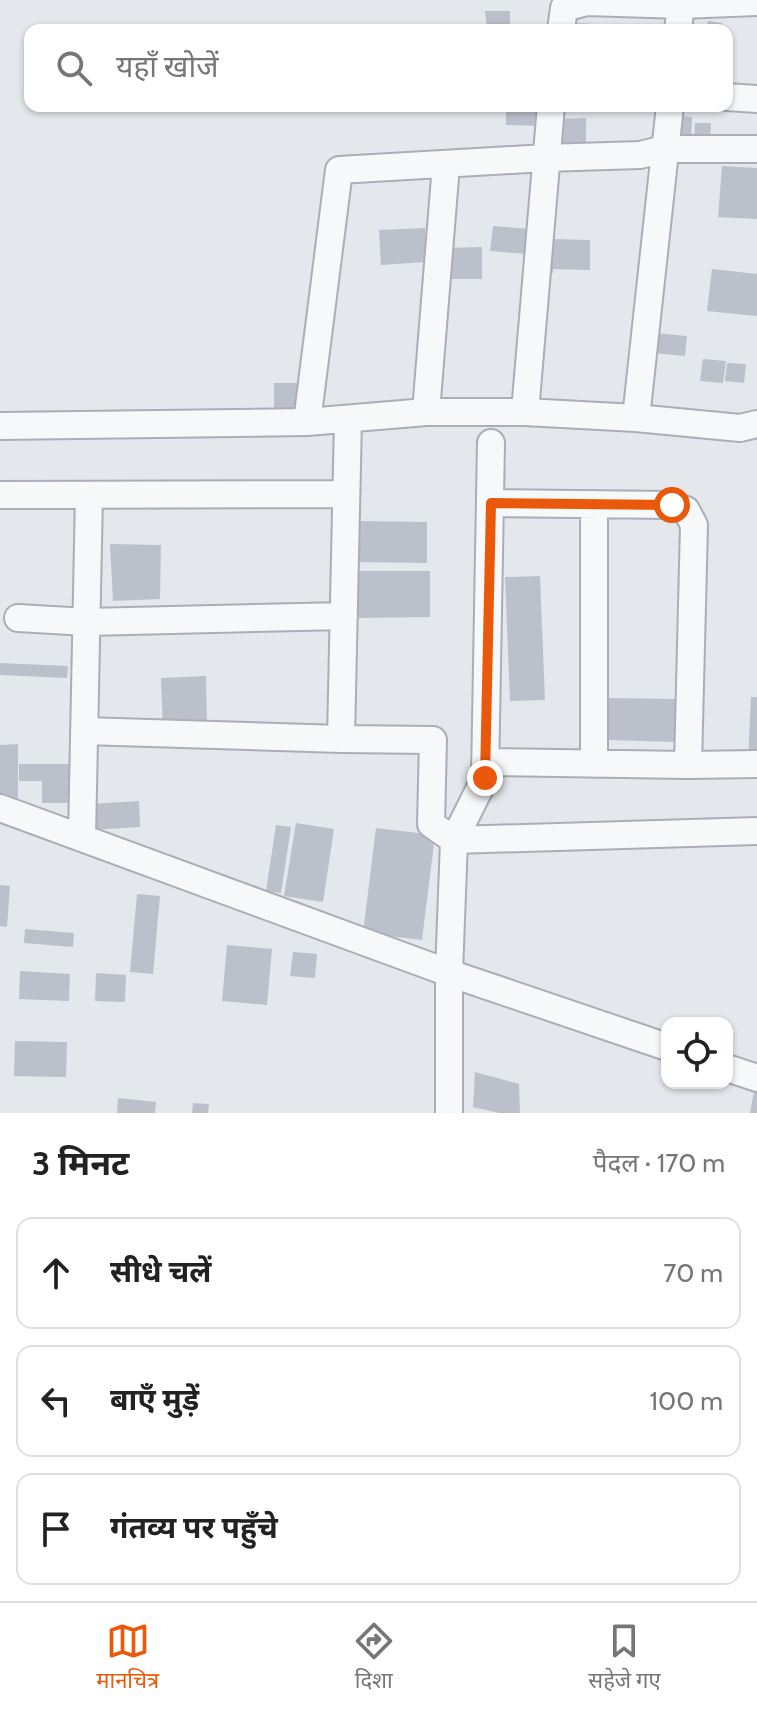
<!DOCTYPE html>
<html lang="hi">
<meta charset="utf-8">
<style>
body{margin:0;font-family:Cabin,"Noto Sans Devanagari",sans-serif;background:#f2f2f2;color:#222}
.controls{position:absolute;right:24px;bottom:24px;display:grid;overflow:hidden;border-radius:16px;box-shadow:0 2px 6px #0004}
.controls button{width:72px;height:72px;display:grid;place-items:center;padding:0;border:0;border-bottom:2px solid #e0e0e0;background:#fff;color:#222;font:40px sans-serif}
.stop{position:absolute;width:24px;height:24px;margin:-18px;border:6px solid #ea580c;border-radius:50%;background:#fff}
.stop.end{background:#ea580c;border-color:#fff;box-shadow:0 2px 8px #0008}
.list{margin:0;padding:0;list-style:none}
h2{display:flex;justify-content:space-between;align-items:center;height:104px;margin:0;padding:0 32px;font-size:34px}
h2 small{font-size:26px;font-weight:400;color:#767676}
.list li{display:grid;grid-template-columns:52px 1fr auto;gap:24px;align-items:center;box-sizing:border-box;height:112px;margin:0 16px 16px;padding:0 16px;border:2px solid #e0e0e0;border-radius:16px}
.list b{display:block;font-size:30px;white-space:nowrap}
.list em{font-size:26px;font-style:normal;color:#767676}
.icon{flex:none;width:44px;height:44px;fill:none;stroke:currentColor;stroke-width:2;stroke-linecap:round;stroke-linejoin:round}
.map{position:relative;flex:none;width:757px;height:1113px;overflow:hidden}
.search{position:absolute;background:#fff;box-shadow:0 2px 6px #0004;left:24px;right:24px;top:24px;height:88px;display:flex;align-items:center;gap:20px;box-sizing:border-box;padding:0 28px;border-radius:16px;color:#767676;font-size:30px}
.sheet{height:488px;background:#fff}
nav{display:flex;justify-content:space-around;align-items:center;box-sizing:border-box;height:112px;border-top:2px solid #e0e0e0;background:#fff;font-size:22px;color:#767676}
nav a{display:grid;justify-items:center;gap:4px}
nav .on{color:#ea580c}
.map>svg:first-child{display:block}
.building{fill:#bbc0ca}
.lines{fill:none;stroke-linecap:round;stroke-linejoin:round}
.minor-casing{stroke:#a9aeb7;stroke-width:30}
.minor{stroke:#f7f8fa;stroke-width:26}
.route{stroke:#ea580c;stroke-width:10}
</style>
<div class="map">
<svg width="757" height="1113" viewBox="0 0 757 1113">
<rect width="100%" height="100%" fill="#e4e7ec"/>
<!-- building -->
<path class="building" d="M 485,11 L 510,11 L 510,30 L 487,30 Z
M 708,21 L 722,23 L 721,30 L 706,30 Z
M 569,23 L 596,24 L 596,30 L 568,30 Z
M 654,26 L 654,30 L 614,30 L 614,27 Z
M 506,106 L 544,106 L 543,126 L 506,125 Z
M 677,116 L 692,117 L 691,140 L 675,139 Z
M 586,118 L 586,151 L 558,152 L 557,119 Z
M 695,123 L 711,123 L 710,142 L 694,141 Z
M 722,166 L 757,168 L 757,219 L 718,217 Z
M 493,226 L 530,229 L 528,254 L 490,251 Z
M 425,228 L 426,262 L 381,265 L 379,230 Z
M 552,239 L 590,240 L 590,270 L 553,269 L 553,273 L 545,273 L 546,246 L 552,246 Z
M 482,247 L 482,279 L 443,279 L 443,248 Z
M 712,269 L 757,274 L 757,316 L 707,311 Z
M 654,333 L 687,336 L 685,356 L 652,353 Z
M 703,359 L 726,361 L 723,383 L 700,381 Z
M 727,363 L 746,364 L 744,383 L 725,381 Z
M 274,383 L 300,383 L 300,415 L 274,415 Z
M 355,521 L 427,522 L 427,563 L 354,562 Z
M 110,544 L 161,545 L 160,599 L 113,601 Z
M 353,571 L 430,571 L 430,617 L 353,618 Z
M 540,576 L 545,700 L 510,701 L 505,577 Z
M 0,663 L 68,666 L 67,678 L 0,675 Z
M 206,676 L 207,729 L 163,731 L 161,678 Z
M 751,697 L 757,697 L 757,763 L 748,762 Z
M 608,698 L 679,699 L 677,742 L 606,740 Z
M 18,744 L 18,799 L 0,794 L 0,745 Z
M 19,764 L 70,764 L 70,803 L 42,803 L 42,781 L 19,781 Z
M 139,801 L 140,827 L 90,830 L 89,804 Z
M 296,823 L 334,829 L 323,902 L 284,896 Z
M 276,825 L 291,827 L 281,893 L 266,891 Z
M 376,828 L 435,835 L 422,940 L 363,933 Z
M 0,885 L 10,886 L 7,927 L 0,926 Z
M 137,894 L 160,896 L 153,974 L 130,972 Z
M 25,929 L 74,933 L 73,947 L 24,943 Z
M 227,945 L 272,949 L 267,1005 L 222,1001 Z
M 293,952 L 317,954 L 315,978 L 290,976 Z
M 20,971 L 70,974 L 69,1001 L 19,999 Z
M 96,973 L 126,975 L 125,1002 L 95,1001 Z
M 15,1041 L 67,1042 L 66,1077 L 14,1076 Z
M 475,1072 L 519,1084 L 520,1113 L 499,1113 L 473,1107 Z
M 754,1091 L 757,1091 L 757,1113 L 750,1113 Z
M 118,1098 L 156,1102 L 155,1113 L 117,1113 Z
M 193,1103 L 209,1104 L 208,1113 L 192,1113 Z"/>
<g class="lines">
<defs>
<path id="minor" d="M 561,30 L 564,8 L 587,2 L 681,5 L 757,2
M 678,30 L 681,5
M 727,97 L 757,99
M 426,412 L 446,165
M 525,412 L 551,106
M 636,418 L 670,106
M 348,419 L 341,739 L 433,740 L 431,824 L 454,840 L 485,778 L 491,443
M 307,422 L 339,170 L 545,158 L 640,155 L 665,149 L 757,149
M 0,426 L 307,422 L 426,412 L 525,412 L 636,418 L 740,428 L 757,424
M 0,495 L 346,494
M 491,503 L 672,505 L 686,510 L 694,525 L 688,765
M 594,504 L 594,764
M 18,618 L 87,622 L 344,616
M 84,731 L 341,739
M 485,762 L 688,765 L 757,764
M 0,808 L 449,973 L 449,1113
M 82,837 L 89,495
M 667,1047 L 449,973 L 454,840 L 757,831
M 727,1068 L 757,1078"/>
</defs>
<!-- minor casing -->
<use href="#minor" class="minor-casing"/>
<!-- minor -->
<use href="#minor" class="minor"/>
</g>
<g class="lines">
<!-- route -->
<path class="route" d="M 485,778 L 491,503 L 672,505"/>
</g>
</svg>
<div class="controls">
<button><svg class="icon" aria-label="locate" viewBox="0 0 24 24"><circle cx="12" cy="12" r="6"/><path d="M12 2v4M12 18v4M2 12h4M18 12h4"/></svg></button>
</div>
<div class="stop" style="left:672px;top:505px"></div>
<div class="stop end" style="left:485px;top:778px"></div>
<div class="search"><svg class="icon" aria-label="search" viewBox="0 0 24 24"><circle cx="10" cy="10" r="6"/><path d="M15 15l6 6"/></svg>यहाँ खोजें</div>
</div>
<section class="sheet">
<h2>3 मिनट<small>पैदल · 170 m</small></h2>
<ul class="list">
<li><svg class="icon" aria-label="ahead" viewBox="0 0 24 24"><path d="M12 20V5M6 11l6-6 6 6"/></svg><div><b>सीधे चलें</b></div><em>70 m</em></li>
<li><svg class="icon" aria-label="left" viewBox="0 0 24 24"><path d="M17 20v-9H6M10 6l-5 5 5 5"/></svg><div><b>बाएँ मुड़ें</b></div><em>100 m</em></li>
<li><svg class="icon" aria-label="arrive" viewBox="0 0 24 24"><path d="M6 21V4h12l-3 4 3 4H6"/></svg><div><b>गंतव्य पर पहुँचे</b></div></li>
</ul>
</section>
<nav>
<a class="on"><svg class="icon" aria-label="map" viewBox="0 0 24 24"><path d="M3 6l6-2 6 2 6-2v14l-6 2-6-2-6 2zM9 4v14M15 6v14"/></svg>मानचित्र</a>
<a><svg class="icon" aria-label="directions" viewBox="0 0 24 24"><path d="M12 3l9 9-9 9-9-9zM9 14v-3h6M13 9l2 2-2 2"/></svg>दिशा</a>
<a><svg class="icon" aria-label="saved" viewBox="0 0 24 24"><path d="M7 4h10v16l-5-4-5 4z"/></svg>सहेजे गए</a>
</nav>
